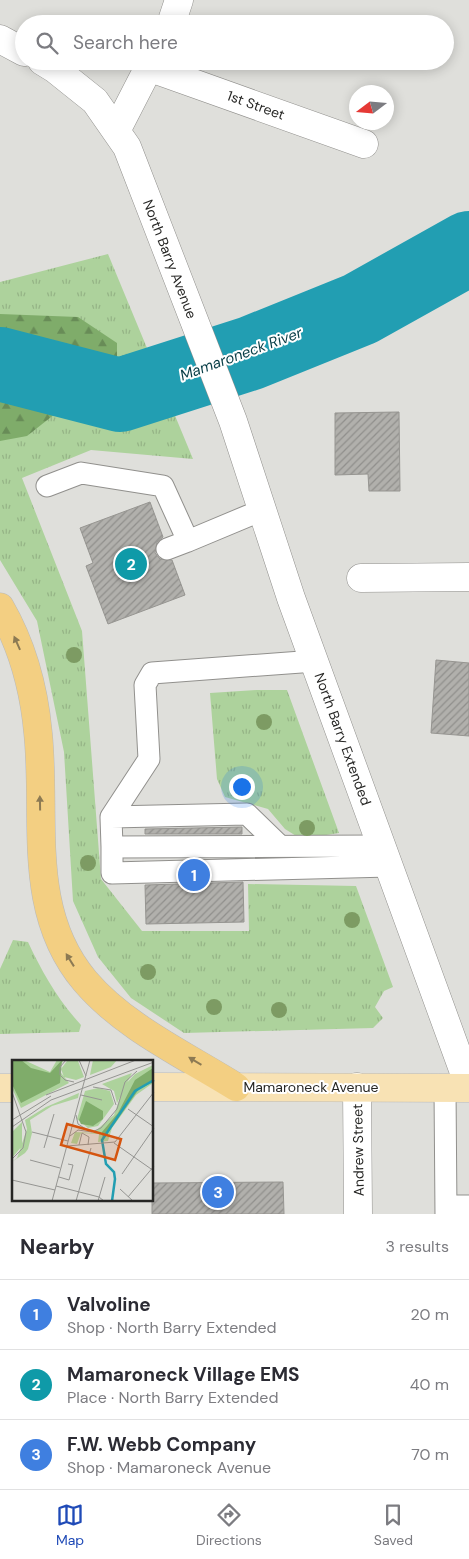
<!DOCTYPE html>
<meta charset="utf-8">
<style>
body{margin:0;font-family:"DM Sans",sans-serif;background:#f7f7f7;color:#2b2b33}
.compass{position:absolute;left:349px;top:85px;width:45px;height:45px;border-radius:50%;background:#fff;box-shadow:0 2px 12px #0003;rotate:254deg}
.you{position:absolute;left:241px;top:786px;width:18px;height:18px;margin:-12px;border:4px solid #fff;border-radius:50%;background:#1a73e8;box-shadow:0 0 0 8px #1a73e833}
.badge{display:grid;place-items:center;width:32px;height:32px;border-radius:50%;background:#1f4ab7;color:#fff;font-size:16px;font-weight:700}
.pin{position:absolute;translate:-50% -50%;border:2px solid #fff;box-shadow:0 1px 5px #0006}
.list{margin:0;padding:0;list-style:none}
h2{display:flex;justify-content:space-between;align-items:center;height:65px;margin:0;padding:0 20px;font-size:21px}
h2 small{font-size:16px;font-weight:400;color:#7c7c81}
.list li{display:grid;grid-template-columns:32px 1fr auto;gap:15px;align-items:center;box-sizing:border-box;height:70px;padding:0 20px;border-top:1px solid #e1e1e2}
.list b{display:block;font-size:19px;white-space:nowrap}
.list p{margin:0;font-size:16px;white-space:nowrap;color:#7c7c81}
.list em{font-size:16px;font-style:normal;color:#7c7c81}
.icon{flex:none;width:28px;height:28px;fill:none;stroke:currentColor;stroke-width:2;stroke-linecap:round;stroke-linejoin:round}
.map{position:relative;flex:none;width:469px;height:1214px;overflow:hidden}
.search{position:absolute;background:#fff;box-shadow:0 2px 12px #0003;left:15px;right:15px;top:15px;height:55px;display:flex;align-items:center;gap:12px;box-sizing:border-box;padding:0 18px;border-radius:28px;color:#7c7c81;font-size:19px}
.sheet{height:275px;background:#fff}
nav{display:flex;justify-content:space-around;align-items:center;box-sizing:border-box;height:70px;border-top:1px solid #e1e1e2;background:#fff;font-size:14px;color:#7c7c81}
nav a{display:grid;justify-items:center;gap:2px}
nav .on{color:#1f4ab7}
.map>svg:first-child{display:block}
.grass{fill:url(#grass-tufts)}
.forest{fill:url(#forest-firs)}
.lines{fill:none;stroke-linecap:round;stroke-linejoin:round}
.river{stroke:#229eb2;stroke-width:74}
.building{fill:url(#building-hatch);stroke:#969591}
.lane-casing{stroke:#91908d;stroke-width:23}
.street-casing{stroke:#91908d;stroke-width:29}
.primary-casing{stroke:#babab9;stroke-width:29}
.highway-casing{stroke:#babab9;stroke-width:29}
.lane{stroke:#fff;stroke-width:21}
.street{stroke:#fff;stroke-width:28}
.primary{stroke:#f8e2b4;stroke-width:28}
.highway{stroke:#f3cf82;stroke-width:28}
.tree{fill:#7d9b63}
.oneway{fill:#8c7a53}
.labels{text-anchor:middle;stroke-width:4;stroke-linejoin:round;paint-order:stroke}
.street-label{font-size:14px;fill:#262624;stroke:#fff}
.water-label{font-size:15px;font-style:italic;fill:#073d46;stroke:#fff}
.inset-river{fill:none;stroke:#229eb2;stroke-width:2.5}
.inset-road{fill:none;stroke:#959592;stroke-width:1}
.view{fill:#d5540e;fill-opacity:0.15;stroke:#d5540e;stroke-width:2.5}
.inset-edge{fill:none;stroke:#262624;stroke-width:2.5}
</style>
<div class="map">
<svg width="469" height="1214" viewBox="0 0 469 1214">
<defs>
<pattern id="grass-tufts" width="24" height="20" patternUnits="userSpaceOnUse" patternTransform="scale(1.25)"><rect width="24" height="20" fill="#add29c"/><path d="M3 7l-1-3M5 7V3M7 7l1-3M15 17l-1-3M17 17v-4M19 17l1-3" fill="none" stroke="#95b486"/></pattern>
<pattern id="forest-firs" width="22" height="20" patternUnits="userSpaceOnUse" patternTransform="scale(1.25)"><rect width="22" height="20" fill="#7fac6a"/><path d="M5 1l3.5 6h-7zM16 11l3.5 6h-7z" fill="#688c57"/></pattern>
<pattern id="building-hatch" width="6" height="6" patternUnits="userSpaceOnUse" patternTransform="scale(1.25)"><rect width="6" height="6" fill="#b1b0ac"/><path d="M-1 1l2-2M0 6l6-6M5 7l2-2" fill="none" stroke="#908f8c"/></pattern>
</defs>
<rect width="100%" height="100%" fill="#dfdfdb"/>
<!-- grass -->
<path class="grass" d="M 108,254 L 193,459 L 91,450 L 22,478 L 82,631 L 101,879 L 142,931 L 249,931 L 248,884 L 356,886 L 393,987 L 384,991 L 375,1007 L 383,1018 L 373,1028 L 184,1033 L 131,998 L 98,957 L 73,901 L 64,752 L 37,621 L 0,560 L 0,282 Z
M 256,690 L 287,690 L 339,833 L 301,839 L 285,829 L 268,809 L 225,797 L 217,779 L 210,693 Z
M 13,940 L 28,942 C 42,972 58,1000 81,1025 L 79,1032 L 0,1034 L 0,969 Z"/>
<!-- forest -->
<path class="forest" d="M 0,314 L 78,317 L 117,343 L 117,365 L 27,436 L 0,441 Z"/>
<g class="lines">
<!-- river -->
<path class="river" d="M 0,364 L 120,395 L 251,353 L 360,309 L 469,248"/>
</g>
<!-- building -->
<path class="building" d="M 399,412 L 400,491 L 369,491 L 368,474 L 335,475 L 335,413 Z
M 150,502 L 163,537 L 157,542 L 155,553 L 160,559 L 172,560 L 185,595 L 108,624 L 86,566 L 93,563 L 80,528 Z
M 436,660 L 469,663 L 469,736 L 431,733 Z
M 242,827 L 242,834 L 145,834 L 145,829 Z
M 243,882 L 244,922 L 146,924 L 145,885 Z
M 283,1182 L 284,1214 L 152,1214 L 152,1183 Z"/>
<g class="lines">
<defs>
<path id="lane" d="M 47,486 L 81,473 L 163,486 L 188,541 L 262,510
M 167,549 L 188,541
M 315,661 L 152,673 L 145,685 L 149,759 L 111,817 L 112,847 L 382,846
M 111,817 L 247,814 L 280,846
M 112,847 L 112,873 L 389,866
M 445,1088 L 446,1214
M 446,1206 L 469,1206"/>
<path id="street" d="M 171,24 L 179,0
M 0,39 L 24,52
M 42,61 L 55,69 L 95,101 L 127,147 L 233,421 L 291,598 L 469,1086
M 148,67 L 364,144
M 116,131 L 152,61
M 361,578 L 469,577
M 357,1087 L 358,1214"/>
<path id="primary" d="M 152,1087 L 469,1088
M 0,1088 L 14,1088"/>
<path id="highway" d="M 0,607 C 22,645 34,689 38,733 C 47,818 25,910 85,981 C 124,1027 185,1055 236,1087"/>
</defs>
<!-- lane casing -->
<use href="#lane" class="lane-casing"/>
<!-- street casing -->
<use href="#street" class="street-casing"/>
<!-- primary casing -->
<use href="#primary" class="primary-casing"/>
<!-- highway casing -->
<use href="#highway" class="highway-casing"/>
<!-- lane -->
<use href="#lane" class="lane"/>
<!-- street -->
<use href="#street" class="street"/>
<!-- primary -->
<use href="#primary" class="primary"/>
<!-- highway -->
<use href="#highway" class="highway"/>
</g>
<!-- trees -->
<g class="tree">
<circle cx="74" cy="655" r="8"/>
<circle cx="264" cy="722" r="8"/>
<circle cx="307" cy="828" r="8"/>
<circle cx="88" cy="863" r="8"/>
<circle cx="352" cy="920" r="8"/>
<circle cx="148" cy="972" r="8"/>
<circle cx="214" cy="1007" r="8"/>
<circle cx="279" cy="1010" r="8"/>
</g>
<!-- one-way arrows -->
<defs><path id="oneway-solid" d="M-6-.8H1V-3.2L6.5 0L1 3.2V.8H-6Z" transform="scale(1.25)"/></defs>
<g class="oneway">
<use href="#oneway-solid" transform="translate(17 643) rotate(-114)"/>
<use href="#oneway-solid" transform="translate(40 803) rotate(-91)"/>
<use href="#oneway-solid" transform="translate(70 960) rotate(-122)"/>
<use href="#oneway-solid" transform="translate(195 1061) rotate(-149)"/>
</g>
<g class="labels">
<!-- street labels -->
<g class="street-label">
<text transform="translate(256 105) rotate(20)" y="5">1st Street</text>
<text transform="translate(170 259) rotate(69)" y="5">North Barry Avenue</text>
<text transform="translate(343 739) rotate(70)" y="5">North Barry Extended</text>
<text x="311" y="1092">Mamaroneck Avenue</text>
<text transform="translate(358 1150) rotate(-91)" y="5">Andrew Street</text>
</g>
<!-- water labels -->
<g class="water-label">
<text transform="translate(241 354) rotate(-20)" y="5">Mamaroneck River</text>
</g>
</g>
<!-- overview -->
<g transform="translate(12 1060)">
<rect width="141" height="141" fill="#dfdfdb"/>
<path d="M 0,0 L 12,0 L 38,12 L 45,0 L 52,0 L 46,9 L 57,23 L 9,48 L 0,28 ZM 81,0 L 105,0 L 99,7 L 78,15 ZM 55,1 L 66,1 L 72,17 L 64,20 L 52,17 L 49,9 ZM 141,5 L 141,23 L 124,35 L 100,68 L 96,81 L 86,82 L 87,74 L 69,73 L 65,84 L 59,83 L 63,72 L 81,73 L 102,55 L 112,26 L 123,14 ZM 120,13 L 105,43 L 102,31 L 90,24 ZM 86,28 L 98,31 L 102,44 L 86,66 L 76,68 L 65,59 L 73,31 ZM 67,33 L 66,38 L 40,46 L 18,60 L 20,73 L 16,89 L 13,93 L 0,102 L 5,98 L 15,69 L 13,60 L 34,47 ZM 10,62 L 10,86 L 0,98 L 0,72 Z" fill="#add29c"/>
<path d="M 0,0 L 9,0 L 19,8 L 38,13 L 50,0 L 48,23 L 9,43 L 0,24 ZM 141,8 L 141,22 L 127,29 L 91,80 L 90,72 L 106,53 L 123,20 ZM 74,41 L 91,51 L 91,59 L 81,66 L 69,64 L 67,60 Z" fill="#7fac6a"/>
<path class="inset-river" d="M 100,141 L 103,119 L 102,112 L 94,104 L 90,80 L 123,31 L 142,20"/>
<path class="inset-road" d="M 54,0 L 48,7 L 48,15 L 53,20 L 62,22M 67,0 L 74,16M 81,27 L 99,30 L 104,45M 0,32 L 14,72 L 11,88 L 0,99M 34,35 L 124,0M 69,35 L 90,40M 116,49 L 142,67M 64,55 L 66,64 L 74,69M 0,60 L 39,36M 0,67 L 39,40 L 142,2M 20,72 L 56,81M 58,76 L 66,70 L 80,72 L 89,68 L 105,49 L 113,22 L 125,11M 102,83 L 142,111M 67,85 L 70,73 L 77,77 L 76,85M 55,86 L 103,82 L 142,32M 32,88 L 42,54M 18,100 L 48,108M 110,114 L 142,68M 47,117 L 57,120 L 61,105 L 56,104M 0,120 L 43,130M 44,126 L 87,137 L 92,141M 108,129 L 121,141M 116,137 L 142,106M 40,141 L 78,0M 64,141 L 79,88M 86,141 L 93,117"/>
<path class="view" d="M 55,64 L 109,79 L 103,100 L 49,85 Z"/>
<rect width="141" height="141" class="inset-edge"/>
</g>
</svg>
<svg class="compass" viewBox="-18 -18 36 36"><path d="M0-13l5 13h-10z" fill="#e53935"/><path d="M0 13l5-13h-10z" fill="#7c7c81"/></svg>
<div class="you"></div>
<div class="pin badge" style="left:194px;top:875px;background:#3f7fe0">1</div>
<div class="pin badge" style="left:131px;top:564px;background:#0f9aa8">2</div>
<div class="pin badge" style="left:218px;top:1192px;background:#3f7fe0">3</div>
<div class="search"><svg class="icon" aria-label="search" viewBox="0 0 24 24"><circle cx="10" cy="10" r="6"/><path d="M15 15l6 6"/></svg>Search here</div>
</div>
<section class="sheet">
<h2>Nearby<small>3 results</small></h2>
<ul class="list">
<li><span class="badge" style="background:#3f7fe0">1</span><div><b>Valvoline</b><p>Shop · North Barry Extended</p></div><em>20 m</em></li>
<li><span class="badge" style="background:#0f9aa8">2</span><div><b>Mamaroneck Village EMS</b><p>Place · North Barry Extended</p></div><em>40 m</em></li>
<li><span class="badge" style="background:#3f7fe0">3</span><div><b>F.W. Webb Company</b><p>Shop · Mamaroneck Avenue</p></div><em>70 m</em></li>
</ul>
</section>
<nav>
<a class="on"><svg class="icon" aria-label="map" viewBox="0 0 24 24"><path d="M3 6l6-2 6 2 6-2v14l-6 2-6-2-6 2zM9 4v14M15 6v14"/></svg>Map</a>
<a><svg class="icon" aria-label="directions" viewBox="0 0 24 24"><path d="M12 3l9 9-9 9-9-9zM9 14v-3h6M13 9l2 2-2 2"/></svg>Directions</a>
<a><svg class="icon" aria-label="saved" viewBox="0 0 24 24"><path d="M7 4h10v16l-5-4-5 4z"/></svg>Saved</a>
</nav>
